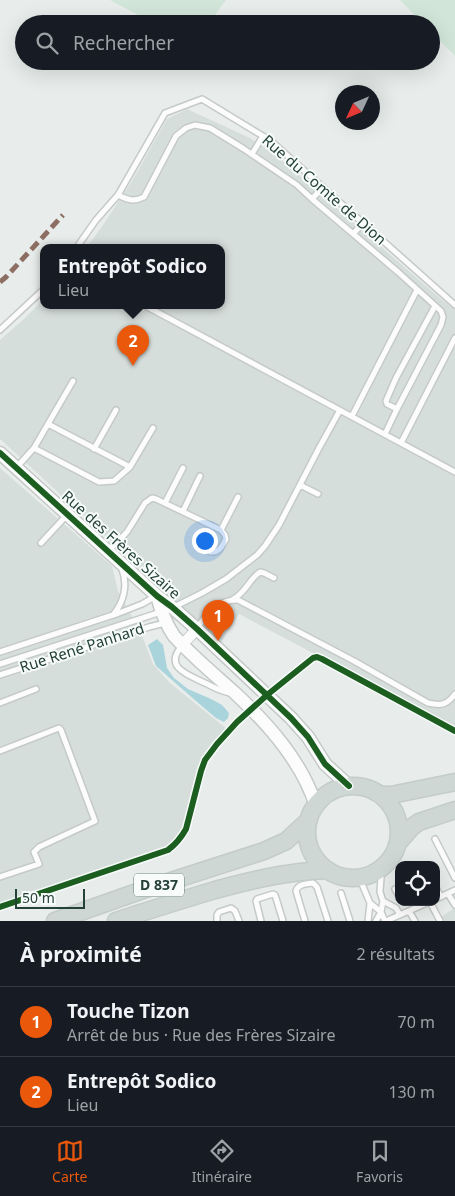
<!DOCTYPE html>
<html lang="fr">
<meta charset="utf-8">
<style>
body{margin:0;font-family:"Noto Sans",sans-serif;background:#20242c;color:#f1f3f6}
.controls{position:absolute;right:15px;bottom:15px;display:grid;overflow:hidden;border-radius:10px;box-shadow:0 5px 20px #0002}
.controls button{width:45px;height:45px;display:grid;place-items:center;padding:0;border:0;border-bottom:1px solid #363941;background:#171b24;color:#f1f3f6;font:25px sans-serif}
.compass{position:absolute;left:335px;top:85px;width:45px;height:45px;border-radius:50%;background:#171b24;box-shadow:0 5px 20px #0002;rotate:226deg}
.scale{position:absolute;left:15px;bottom:12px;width:70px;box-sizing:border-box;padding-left:5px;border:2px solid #24423a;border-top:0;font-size:14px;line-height:18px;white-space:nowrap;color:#24423a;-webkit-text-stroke:4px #f7fbf9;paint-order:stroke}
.you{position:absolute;left:204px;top:540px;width:18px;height:18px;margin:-12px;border:4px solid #fff;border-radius:50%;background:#1a73e8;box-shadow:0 0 0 8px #1a73e833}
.badge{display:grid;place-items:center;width:32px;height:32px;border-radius:50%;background:#ea580c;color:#fff;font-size:16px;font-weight:700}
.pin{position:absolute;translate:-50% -41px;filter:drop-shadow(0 1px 2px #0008)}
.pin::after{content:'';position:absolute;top:26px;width:18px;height:15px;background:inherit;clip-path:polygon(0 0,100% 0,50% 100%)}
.popup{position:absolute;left:40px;top:244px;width:185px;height:65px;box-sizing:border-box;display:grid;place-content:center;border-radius:10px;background:#171b24;filter:drop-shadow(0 1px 4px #0005);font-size:16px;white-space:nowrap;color:#9ea1a6}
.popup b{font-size:19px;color:#f1f3f6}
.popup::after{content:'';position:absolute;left:50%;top:100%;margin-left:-10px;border:10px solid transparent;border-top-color:#171b24}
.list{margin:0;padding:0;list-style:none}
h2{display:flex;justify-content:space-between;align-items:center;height:65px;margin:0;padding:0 20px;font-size:21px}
h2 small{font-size:16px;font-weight:400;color:#9ea1a6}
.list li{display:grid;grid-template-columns:32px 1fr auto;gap:15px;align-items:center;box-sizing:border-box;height:70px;padding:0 20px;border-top:1px solid #363941}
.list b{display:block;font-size:19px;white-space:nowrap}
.list p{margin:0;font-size:16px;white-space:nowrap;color:#9ea1a6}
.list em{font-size:16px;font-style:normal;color:#9ea1a6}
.icon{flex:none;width:28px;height:28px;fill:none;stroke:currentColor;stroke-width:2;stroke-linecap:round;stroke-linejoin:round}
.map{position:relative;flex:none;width:455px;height:921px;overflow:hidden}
.search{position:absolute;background:#171b24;box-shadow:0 5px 20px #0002;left:15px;right:15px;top:15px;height:55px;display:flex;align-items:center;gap:12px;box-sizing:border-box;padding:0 18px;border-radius:28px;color:#9ea1a6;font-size:19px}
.sheet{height:205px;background:#171b24}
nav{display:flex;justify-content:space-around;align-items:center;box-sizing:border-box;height:70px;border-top:1px solid #363941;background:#171b24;font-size:14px;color:#9ea1a6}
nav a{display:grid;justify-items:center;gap:2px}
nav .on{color:#ea580c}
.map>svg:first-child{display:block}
.built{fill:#d6dedb}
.green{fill:#d1e6d8}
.water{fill:#a9d4db}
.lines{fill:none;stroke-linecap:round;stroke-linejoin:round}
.service-casing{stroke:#c5cac8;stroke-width:8}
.minor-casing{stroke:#c5cac8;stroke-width:12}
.tertiary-casing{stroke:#c5cac8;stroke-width:15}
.primary-casing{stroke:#c3ccc9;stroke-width:19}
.service{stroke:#fcfcfc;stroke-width:5}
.minor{stroke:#fcfcfc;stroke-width:10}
.tertiary{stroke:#fcfcfc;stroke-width:12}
.primary{stroke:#cfd7d5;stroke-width:16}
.quiet{stroke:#8d6e63;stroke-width:5;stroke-dasharray:10 5;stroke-linecap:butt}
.cycleway-casing{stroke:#f7fbf9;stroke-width:9}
.cycleway{stroke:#1b5e20;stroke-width:6}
.labels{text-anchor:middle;stroke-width:4;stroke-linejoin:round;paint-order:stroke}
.shield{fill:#f7fbf9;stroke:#637a73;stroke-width:1}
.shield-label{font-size:14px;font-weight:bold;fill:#24423a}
.street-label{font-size:15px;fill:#24423a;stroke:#f7fbf9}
</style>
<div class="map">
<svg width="455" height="921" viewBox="0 0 455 921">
<rect width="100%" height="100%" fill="#e8edeb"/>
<!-- built -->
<path class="built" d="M 187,109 L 250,138 L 276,155 L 441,299 L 455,310 L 455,728 L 239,614 L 221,642 L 0,439 L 0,340 L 25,318 L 44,299 L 44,305 L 222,305 L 222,247 L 87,247 L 103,225 L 132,181 L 167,119 Z
M 0,468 L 112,566 L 118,591 L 141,633 L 153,664 L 170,683 L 227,729 L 203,762 L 195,783 L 184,829 L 177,841 L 166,849 L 0,904 Z
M 455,908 L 455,921 L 434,921 Z"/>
<!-- green -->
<path class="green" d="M 110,0 L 226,0 L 208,24 L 155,24 Z
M 400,0 L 455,0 L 455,56 L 431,32 L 431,24 L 423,24 Z"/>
<!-- water -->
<path class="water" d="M 157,639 L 163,645 L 167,668 L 174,678 L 188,689 L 211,699 L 222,705 L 229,713 L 228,718 L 224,722 L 216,718 L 196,701 L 156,666 L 148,645 Z"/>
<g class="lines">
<defs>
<path id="service" d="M 252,154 L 263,136
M 118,195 C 128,200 134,202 144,197 L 176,136 L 186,128 L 195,125 L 210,128 L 244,149 L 297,185 L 312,199 L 398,272 L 441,311 L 443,317 L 441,325 L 397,409 L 387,404 L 386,401 L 396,378 L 435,306
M 312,199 L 323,187
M 353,234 L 363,223
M 77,247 L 96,220 L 118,195 L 165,113 L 202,99 L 271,141 L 455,305
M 144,305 L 455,472
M 0,330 L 44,289
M 352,416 L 417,290
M 48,424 L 130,467
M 385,434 L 397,409
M 401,443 L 455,338
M 34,448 L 99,482 L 114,481 L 130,467 L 153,428
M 94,449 L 116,410
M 16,468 L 34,448 L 73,381
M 300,485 L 318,494
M 165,503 L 183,468
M 183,511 L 200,476
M 221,530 L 238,497
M 41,543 L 67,515
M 108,551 L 127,532 L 145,503 L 152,498 L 156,499 L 221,530 L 225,535 L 226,539 C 222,546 220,553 210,552
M 232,600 C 247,592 248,580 260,572 L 264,573 L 274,578
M 174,607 L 202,593 L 226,579 L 257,555 L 265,546 L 279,525 L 318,450 L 340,410
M 114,615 L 142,604 L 156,596
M 197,629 C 206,613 219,599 238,600 L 354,661 L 428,703 C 441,706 447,705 455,694
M 182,646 C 163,667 188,675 205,683 C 213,687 221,692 231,693
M 0,652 L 113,615 C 124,602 128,585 122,569
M 0,664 L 161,612
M 0,675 L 149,627 L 165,623
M 0,703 L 36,689
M 0,751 L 59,728 L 61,730 L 95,821 L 39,847 L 34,852 L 39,864 L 0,877
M 435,839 L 455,878
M 379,870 L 381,878 L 380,892 L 383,901 L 396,908 L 400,915
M 359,877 L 370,903 L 368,921
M 436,888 L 441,897
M 395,889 L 399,896
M 341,893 L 350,921
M 448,894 L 455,905
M 436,899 L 455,890
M 430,902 L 440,921
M 370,903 L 381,912 L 385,921
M 409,911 L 415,921
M 217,921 L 217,915 L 219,912 L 231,908 L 235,911 L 239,921
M 261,921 L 256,901 L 257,899 L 273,894 L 275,895 L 283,921
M 305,921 L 296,891 C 298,884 306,884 313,883 L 317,887 L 328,921
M 376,921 L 381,912 L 383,901
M 386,921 L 429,902"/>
<path id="minor" d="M 182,645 L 197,629"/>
<path id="tertiary" d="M 0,453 L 157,596 L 172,607 L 197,629 L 291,718 L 308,737 L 325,764 L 349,786
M 157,596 C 161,611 165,623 174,636 C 193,657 215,675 236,694 C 269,725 302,762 316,806"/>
<path id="primary" d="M307 832a46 46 0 1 1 92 0a46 46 0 1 1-92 0Z
M 381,795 L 391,795 L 455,782
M 398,843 L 412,827 L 419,822 L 455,810
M 55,921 L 143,890 L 264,851 L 286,841 L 309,820
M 116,921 C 149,910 182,900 215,890 C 252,880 289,871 328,870"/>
</defs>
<!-- service casing -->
<use href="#service" class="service-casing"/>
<!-- minor casing -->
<use href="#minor" class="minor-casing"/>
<!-- tertiary casing -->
<use href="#tertiary" class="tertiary-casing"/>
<!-- primary casing -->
<use href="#primary" class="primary-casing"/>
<!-- service -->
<use href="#service" class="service"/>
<!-- minor -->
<use href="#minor" class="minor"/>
<!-- tertiary -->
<use href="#tertiary" class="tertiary"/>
<!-- primary -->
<use href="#primary" class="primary"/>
<!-- quiet -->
<path class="quiet" d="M 0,282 L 6,277 L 63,215"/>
<defs>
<path id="cycleway" d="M 0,453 L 157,596 L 172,607 L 197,629 L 291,718 L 308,737 L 325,764 L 349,786
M 0,907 L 168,850 C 176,844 181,838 186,829 L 201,771 L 205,760 L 217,744 L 237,722 L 267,695 L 313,658 L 317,657 L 322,659 L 455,731"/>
</defs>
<!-- cycleway casing -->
<use href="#cycleway" class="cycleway-casing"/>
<!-- cycleway -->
<use href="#cycleway" class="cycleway"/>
</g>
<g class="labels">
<!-- shield labels -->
<rect class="shield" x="134" y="873.5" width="50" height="23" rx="4"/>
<g class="shield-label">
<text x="159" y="890">D 837</text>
</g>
<!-- street labels -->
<g class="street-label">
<text transform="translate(324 190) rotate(41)" y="5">Rue du Comte de Dion</text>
<text transform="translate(121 545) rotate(42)" y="5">Rue des Frères Sizaire</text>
<text transform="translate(82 648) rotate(-18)" y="5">Rue René Panhard</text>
</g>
</g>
</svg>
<div class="controls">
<button><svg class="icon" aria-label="locate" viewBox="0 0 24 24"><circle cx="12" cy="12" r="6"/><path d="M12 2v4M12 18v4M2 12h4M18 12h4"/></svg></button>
</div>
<svg class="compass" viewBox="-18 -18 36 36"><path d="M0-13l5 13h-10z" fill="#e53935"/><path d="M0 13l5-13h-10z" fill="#9ea1a6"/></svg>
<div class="scale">50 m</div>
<div class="you"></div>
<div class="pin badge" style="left:218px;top:641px">1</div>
<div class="pin badge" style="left:133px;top:366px">2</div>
<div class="popup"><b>Entrepôt Sodico</b>Lieu</div>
<div class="search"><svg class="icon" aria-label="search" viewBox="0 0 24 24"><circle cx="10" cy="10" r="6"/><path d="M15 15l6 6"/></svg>Rechercher</div>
</div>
<section class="sheet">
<h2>À proximité<small>2 résultats</small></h2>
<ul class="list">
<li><span class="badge">1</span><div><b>Touche Tizon</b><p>Arrêt de bus · Rue des Frères Sizaire</p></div><em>70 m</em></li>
<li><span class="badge">2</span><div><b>Entrepôt Sodico</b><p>Lieu</p></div><em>130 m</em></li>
</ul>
</section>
<nav>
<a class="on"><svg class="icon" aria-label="map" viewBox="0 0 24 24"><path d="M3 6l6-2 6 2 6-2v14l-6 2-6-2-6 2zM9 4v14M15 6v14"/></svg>Carte</a>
<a><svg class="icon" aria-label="directions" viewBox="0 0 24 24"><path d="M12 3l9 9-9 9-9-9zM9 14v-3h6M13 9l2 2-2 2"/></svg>Itinéraire</a>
<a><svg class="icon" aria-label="saved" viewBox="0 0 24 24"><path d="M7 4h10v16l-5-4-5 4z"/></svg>Favoris</a>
</nav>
